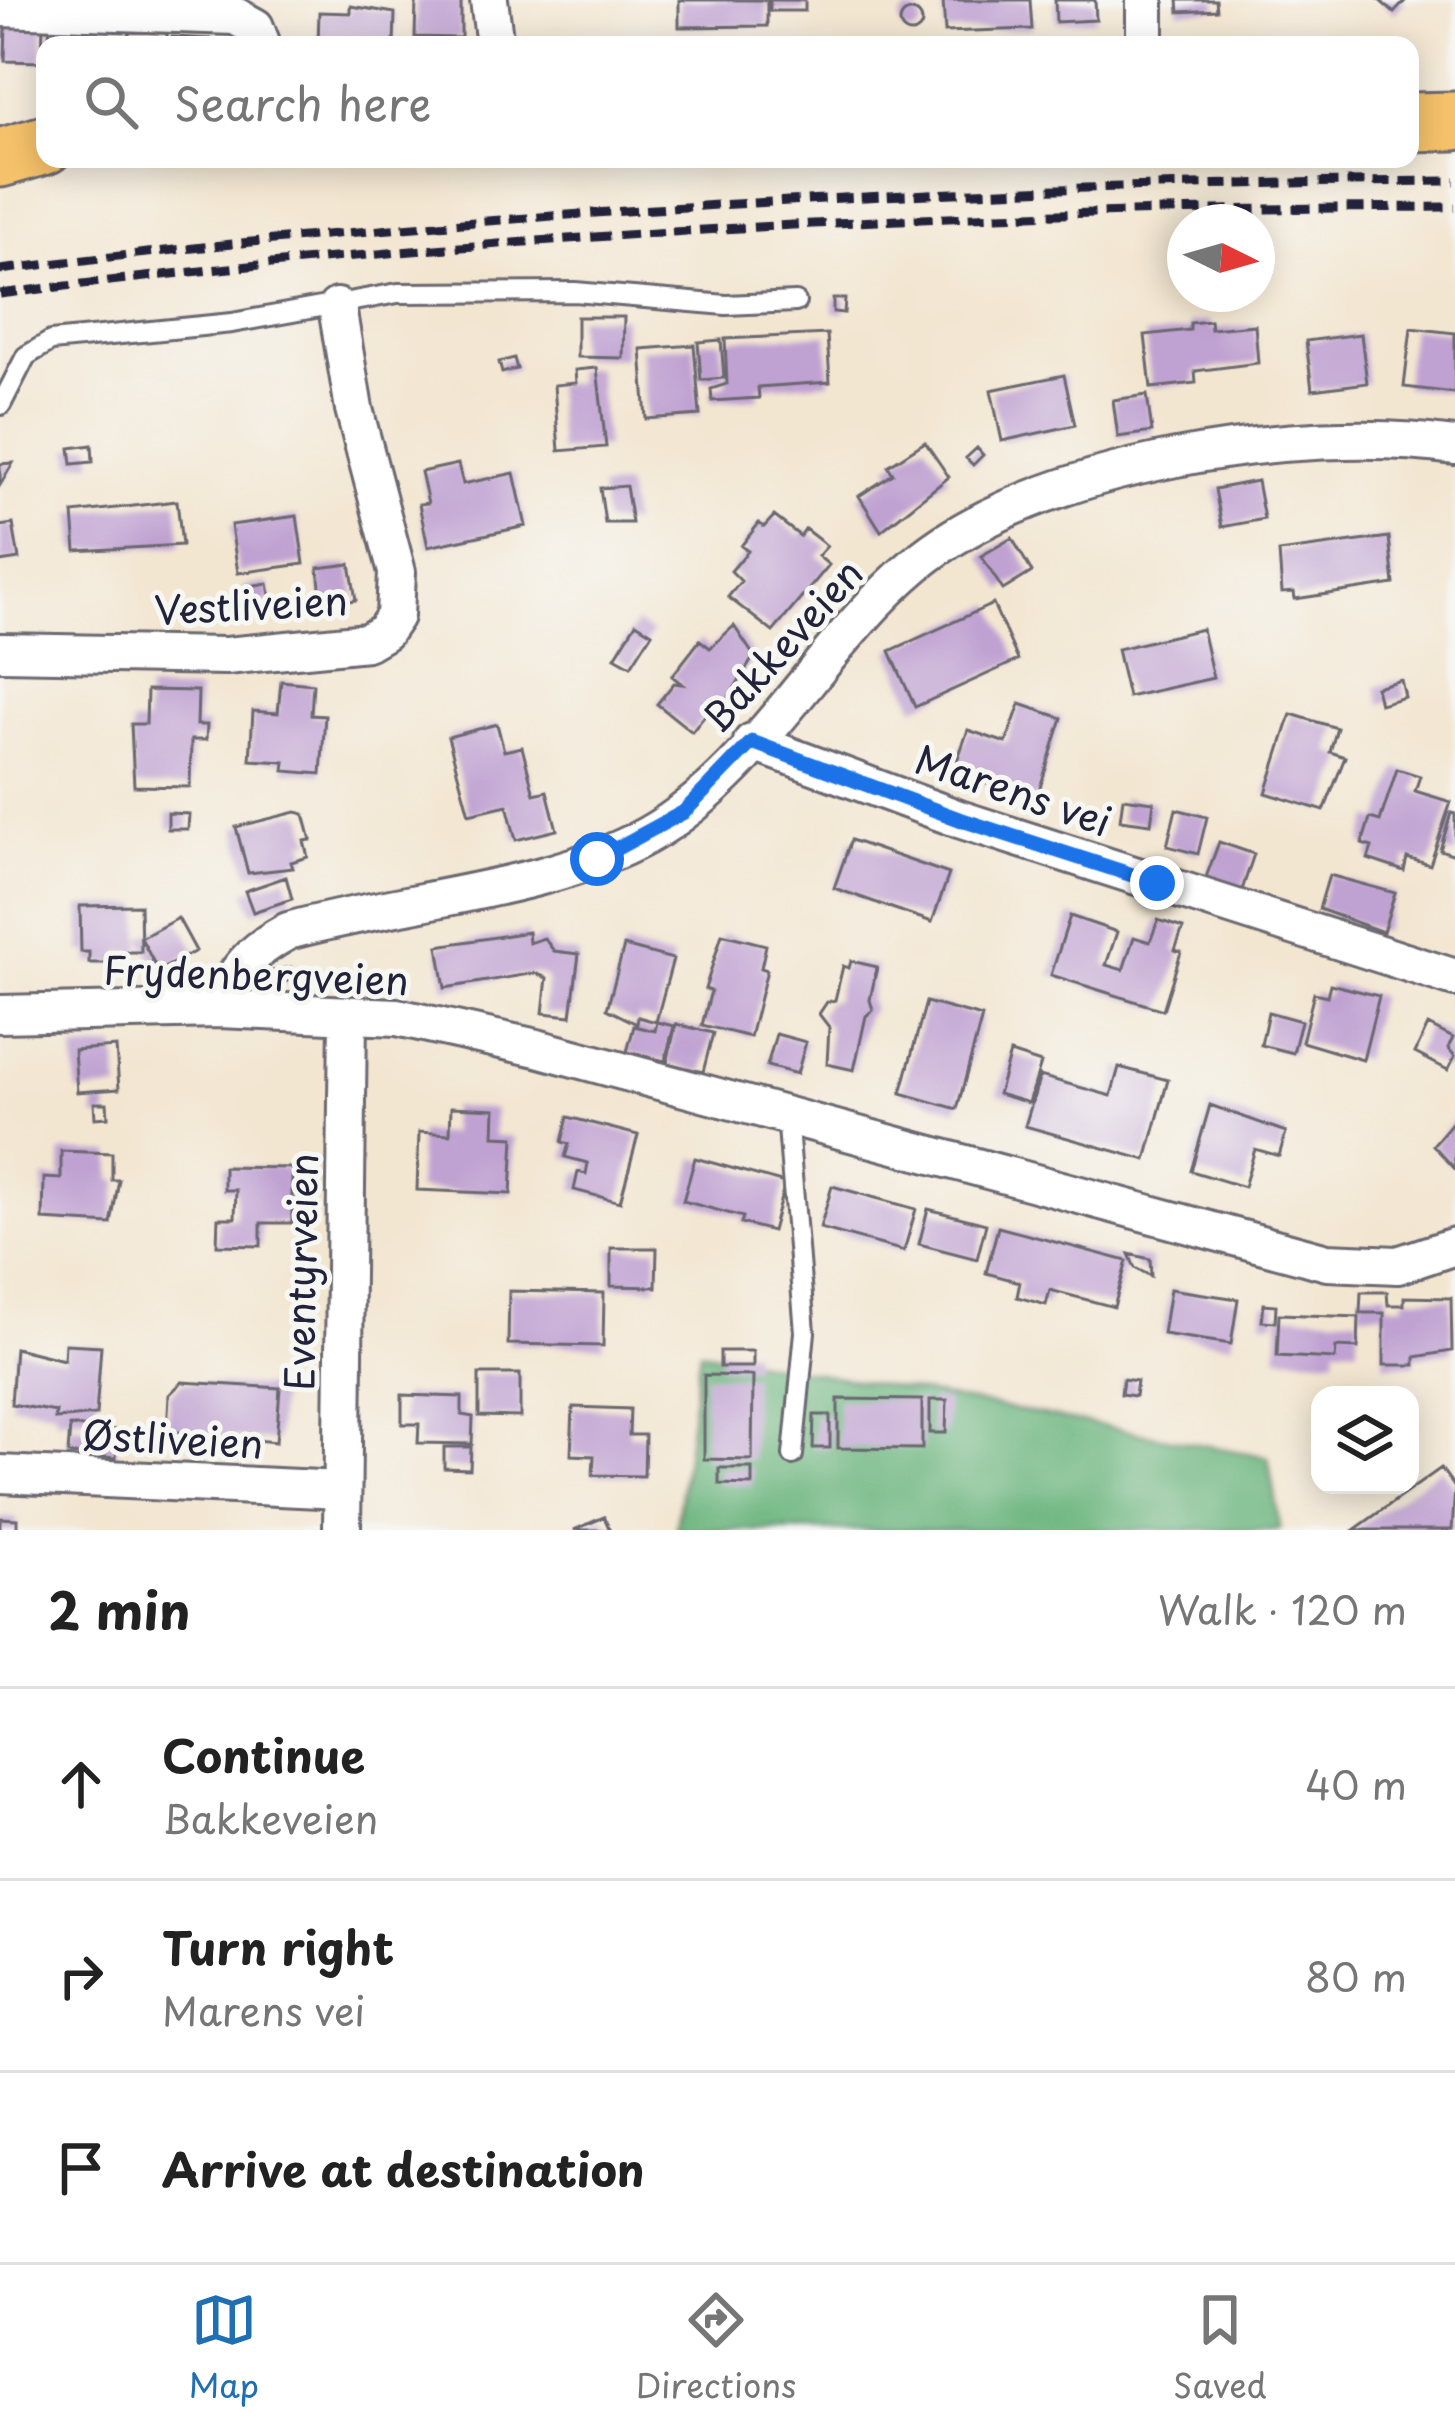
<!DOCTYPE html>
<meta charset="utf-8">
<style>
body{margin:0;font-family:"Playpen Sans",sans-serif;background:#f6f6f6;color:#222}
.controls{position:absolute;right:36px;bottom:36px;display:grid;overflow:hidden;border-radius:24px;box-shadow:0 6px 30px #0003}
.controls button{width:108px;height:108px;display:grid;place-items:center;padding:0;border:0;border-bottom:3px solid #e0e0e0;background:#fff;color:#222;font:60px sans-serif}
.compass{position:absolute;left:1167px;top:204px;width:108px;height:108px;border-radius:50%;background:#fff;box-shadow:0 6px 30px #0003;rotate:95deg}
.stop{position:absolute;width:36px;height:36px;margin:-27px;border:9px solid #1a73e8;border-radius:50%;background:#fff}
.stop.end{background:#1a73e8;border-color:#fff;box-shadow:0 3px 12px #0008}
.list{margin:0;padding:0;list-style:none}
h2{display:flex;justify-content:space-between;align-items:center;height:156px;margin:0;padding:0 48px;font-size:51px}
h2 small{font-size:39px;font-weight:400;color:#767676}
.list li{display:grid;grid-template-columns:78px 1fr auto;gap:36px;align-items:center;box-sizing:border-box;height:192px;padding:0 48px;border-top:3px solid #e0e0e0}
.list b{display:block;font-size:45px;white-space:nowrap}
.list p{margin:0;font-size:39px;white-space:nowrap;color:#767676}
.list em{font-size:39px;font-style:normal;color:#767676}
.icon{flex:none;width:66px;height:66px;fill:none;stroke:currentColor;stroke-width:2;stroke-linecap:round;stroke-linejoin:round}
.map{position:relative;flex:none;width:1455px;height:1530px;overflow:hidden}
.search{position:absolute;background:#fff;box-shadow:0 6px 30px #0003;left:36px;right:36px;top:36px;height:132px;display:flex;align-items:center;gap:30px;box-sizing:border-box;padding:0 42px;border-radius:24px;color:#767676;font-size:45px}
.sheet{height:732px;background:#fff}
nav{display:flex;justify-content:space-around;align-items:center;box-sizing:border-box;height:168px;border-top:3px solid #e0e0e0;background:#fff;font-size:33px;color:#767676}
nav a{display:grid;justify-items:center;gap:6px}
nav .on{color:#1f6fb2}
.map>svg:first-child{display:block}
.forest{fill:#69b47c;stroke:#466b5c;stroke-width:3}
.building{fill:#c0a2d2}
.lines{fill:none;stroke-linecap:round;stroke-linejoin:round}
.lane-casing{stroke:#6b6770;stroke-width:24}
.street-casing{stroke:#6b6770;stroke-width:42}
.primary-casing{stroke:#6b6770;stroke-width:63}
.lane{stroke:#fff;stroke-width:18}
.street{stroke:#fff;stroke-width:36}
.primary{stroke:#f5c16b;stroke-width:57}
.rail{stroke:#22223b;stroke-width:9;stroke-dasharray:18 9;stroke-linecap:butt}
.route{stroke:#1a73e8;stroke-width:15}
.labels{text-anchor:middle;stroke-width:10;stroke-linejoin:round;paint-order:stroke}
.street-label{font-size:39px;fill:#22223b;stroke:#f6f6f2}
</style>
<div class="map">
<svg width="1455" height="1530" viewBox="0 0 1455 1530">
<rect width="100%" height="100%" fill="#f6f6f2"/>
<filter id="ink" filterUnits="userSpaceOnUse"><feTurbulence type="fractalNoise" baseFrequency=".00833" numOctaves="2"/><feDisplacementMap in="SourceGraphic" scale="24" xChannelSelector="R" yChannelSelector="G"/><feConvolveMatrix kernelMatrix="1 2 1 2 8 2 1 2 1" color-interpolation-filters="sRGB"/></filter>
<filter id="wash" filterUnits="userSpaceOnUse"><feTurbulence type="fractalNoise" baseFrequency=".004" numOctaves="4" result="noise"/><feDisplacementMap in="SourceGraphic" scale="48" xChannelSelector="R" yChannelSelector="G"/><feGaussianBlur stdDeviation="2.7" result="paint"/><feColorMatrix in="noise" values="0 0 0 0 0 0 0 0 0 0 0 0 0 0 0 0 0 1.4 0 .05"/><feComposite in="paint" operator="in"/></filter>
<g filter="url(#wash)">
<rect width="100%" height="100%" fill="#f3e6d1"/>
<!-- forest -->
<path class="forest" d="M 700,1351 L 1268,1457 L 1280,1530 L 676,1530 Z"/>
<g id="blocks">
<!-- building -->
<path class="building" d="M 416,0 L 461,0 L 461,38 L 415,37 Z
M 679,0 L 767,0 L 767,26 L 679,27 Z
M 770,0 L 805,0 L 805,11 L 770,11 Z
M 943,0 L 1030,0 L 1032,29 L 945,32 Z
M 1055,0 L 1095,0 L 1096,20 L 1056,22 Z
M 1178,0 L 1216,0 L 1217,10 L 1179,12 Z
M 1379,0 L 1406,0 L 1394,13 Z
M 350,6 L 395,13 L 394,45 L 318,45 L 319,12 L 350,13 Z
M900 22a11 11 0 1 1 22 0a11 11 0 1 1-22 0Z
M 6,22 L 43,22 L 42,62 L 5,61 Z
M 50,24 L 87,25 L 86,45 L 49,45 Z
M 129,32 L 167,33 L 167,45 L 129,45 Z
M 172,37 L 210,39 L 210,45 L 171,45 Z
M 833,299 L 845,299 L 844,313 L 833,312 Z
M 577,317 L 624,317 L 623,358 L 577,357 Z
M 1210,321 L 1211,329 L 1255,325 L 1258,363 L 1195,371 L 1196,383 L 1151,388 L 1145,335 L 1190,330 L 1190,323 Z
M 1411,328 L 1455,333 L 1455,393 L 1404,387 Z
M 827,334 L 830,382 L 758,387 L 759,398 L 712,401 L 711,389 L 727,384 L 725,339 Z
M 1361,334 L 1367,383 L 1312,390 L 1306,341 Z
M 721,340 L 724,378 L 701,380 L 698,342 Z
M 694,345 L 700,415 L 646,419 L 641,349 Z
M 514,358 L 517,369 L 502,373 L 499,362 Z
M 597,368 L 606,447 L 559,451 L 554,385 L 576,383 L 575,370 Z
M 1064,375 L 1075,425 L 1002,441 L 991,390 Z
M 1147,395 L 1152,432 L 1118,437 L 1113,400 Z
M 925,442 L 949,477 L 881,531 L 859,496 L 893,474 L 888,466 Z
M 92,445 L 93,462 L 72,464 L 70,448 Z
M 977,448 L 983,455 L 973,465 L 966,458 Z
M 13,463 L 0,485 L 0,464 Z
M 458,464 L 463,484 L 514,473 L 526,526 L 428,547 L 419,504 L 428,503 L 421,472 Z
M 1257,481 L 1264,519 L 1222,527 L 1215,489 Z
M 626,486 L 632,523 L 605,523 L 600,488 Z
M 177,501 L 182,545 L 76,551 L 73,513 Z
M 297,516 L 304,564 L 238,573 L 231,525 Z
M 774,516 L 800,536 L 805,529 L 827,546 L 818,556 L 829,565 L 773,632 L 728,597 L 741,581 L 731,571 L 748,551 L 741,546 L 759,523 L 764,527 Z
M 13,524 L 19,559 L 0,562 L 0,526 Z
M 1389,537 L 1394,584 L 1295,599 L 1294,592 L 1282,593 L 1279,552 Z
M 1012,538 L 1032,572 L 1003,590 L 981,556 Z
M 350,564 L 356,600 L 322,605 L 318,568 Z
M 268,583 L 271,602 L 246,606 L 243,587 Z
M 993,604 L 1018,660 L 915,707 L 890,651 Z
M 636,623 L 652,633 L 631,666 L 615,657 Z
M 734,626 L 754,656 L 718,715 L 710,709 L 692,732 L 657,704 L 674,683 L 682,684 L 672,676 L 700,640 L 710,648 Z
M 1202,629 L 1213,678 L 1128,697 L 1117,649 Z
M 1401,680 L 1405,697 L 1380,704 L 1376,687 Z
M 281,681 L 313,684 L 311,715 L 325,716 L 321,774 L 284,771 L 285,762 L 250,760 L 253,711 L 278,713 Z
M 147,690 L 198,691 L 197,725 L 207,725 L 206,740 L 191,740 L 190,787 L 134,786 L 131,724 L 146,724 Z
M 1020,704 L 1062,718 L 1036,800 L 953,772 L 968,730 L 1006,743 Z
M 1291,714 L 1337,728 L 1330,752 L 1345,757 L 1324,811 L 1266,793 Z
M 497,724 L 504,751 L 522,747 L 534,794 L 547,791 L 557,830 L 516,840 L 507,805 L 469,814 L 448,737 Z
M 1397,769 L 1420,776 L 1415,791 L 1451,802 L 1430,865 L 1407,858 L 1404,871 L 1368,859 L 1372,847 L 1362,844 L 1370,818 L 1380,821 Z
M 1123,798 L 1154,802 L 1151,824 L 1120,820 Z
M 1176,809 L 1207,817 L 1198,854 L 1167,846 Z
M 296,812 L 304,814 L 311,840 L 304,841 L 308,857 L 291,862 L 293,868 L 248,873 L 236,827 Z
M 168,813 L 189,814 L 188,829 L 168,829 Z
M 1451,813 L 1455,814 L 1455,855 L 1440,850 Z
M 851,840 L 949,874 L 932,922 L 834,888 Z
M 1219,842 L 1254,854 L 1241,893 L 1205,880 Z
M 1329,875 L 1395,893 L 1383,932 L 1319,909 Z
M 286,877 L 292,899 L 253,912 L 245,891 Z
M 140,905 L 141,952 L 120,952 L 121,963 L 89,963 L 89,952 L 81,952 L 80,906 Z
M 1070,916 L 1117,932 L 1106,965 L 1123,970 L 1134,937 L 1150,942 L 1158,920 L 1183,928 L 1175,950 L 1181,952 L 1163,1010 L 1051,975 Z
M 178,918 L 196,951 L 158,971 L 141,938 Z
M 528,932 L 529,943 L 544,938 L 554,951 L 579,954 L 571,1016 L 543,1013 L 547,978 L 535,973 L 445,988 L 438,946 Z
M 722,934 L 766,945 L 761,968 L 767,970 L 750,1037 L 702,1025 L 711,991 L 705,989 Z
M 624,946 L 673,959 L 656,1022 L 638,1017 L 637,1024 L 607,1009 Z
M 851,961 L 877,967 L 870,1000 L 873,1010 L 866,1016 L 854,1070 L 827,1064 L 829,1027 L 819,1014 L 827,1002 L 835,1000 L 843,966 L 849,968 Z
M 291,967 L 295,979 L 276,984 L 273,971 Z
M 1330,984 L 1379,996 L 1363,1060 L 1302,1042 L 1314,993 L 1327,996 Z
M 926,1002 L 982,1017 L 957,1109 L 901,1093 Z
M 1268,1012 L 1301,1021 L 1293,1053 L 1261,1045 Z
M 657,1022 L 674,1026 L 665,1061 L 627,1052 L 634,1026 L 655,1031 Z
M 676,1024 L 713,1033 L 703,1072 L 667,1063 Z
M 1428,1025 L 1453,1038 L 1448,1048 L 1455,1056 L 1448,1070 L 1415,1053 Z
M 776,1034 L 806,1042 L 797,1074 L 767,1066 Z
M 116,1047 L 119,1089 L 77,1092 L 74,1050 Z
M 1010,1053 L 1041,1063 L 1029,1103 L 998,1094 Z
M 1119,1067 L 1168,1080 L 1146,1160 L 1025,1126 L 1040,1076 L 1111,1096 Z
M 94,1103 L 107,1103 L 108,1117 L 95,1118 Z
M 1210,1105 L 1286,1132 L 1279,1156 L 1255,1149 L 1244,1187 L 1191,1171 Z
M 451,1107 L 495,1109 L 494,1136 L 514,1137 L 511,1194 L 417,1190 L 419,1132 L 450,1134 Z
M 568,1117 L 638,1135 L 620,1202 L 574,1190 L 578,1172 L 586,1174 L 588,1163 L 565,1157 L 569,1144 L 562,1142 Z
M 1455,1119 L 1455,1169 L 1433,1145 Z
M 61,1151 L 112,1153 L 112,1180 L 119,1180 L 111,1224 L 43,1220 L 44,1178 L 61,1179 Z
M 695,1158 L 785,1183 L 772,1231 L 741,1223 L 743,1217 L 683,1201 Z
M 224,1167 L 292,1168 L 292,1223 L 261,1223 L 261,1246 L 217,1245 L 218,1218 L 235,1218 L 236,1190 L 224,1190 Z
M 832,1186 L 916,1209 L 904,1251 L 820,1228 Z
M 928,1209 L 986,1224 L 977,1259 L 919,1244 Z
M 998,1227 L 1127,1261 L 1114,1307 L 1050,1290 L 1046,1305 L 1017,1297 L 1020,1282 L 986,1273 Z
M 611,1248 L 657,1248 L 656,1287 L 611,1286 Z
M 1129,1254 L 1150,1259 L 1151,1276 L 1135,1268 Z
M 1170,1289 L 1238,1299 L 1231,1344 L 1163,1334 Z
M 509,1291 L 604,1293 L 603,1346 L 508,1344 Z
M 1361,1292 L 1387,1292 L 1388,1305 L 1404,1305 L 1404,1297 L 1451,1298 L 1452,1351 L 1415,1357 L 1415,1365 L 1384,1365 L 1384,1313 L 1360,1313 Z
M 1264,1304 L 1276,1305 L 1275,1322 L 1262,1321 Z
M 1279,1314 L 1359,1317 L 1358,1348 L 1336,1347 L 1335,1359 L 1277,1356 Z
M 65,1344 L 101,1346 L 96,1415 L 55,1419 L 56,1412 L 11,1404 L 15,1348 L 64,1360 Z
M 720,1351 L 753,1351 L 753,1367 L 720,1367 Z
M 479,1374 L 520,1374 L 520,1417 L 479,1416 Z
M 704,1375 L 753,1376 L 752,1460 L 704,1459 Z
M 1123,1379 L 1137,1381 L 1135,1396 L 1121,1394 Z
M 182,1382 L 280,1388 L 276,1442 L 167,1431 L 169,1395 Z
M 402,1395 L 462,1397 L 462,1415 L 473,1417 L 472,1444 L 418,1443 L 419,1424 L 402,1424 Z
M 838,1399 L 922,1400 L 922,1449 L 838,1448 Z
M 930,1400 L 947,1400 L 946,1433 L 930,1433 Z
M 573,1407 L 630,1409 L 629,1435 L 645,1435 L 644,1476 L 593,1475 L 594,1456 L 571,1455 Z
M 814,1415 L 830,1415 L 830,1448 L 813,1448 Z
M 70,1426 L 118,1430 L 116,1458 L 68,1454 Z
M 444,1447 L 471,1447 L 470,1469 L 444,1468 Z
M 719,1468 L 752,1468 L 752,1485 L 719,1484 Z
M 1441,1468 L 1455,1488 L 1452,1530 L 1354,1530 Z
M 604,1517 L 610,1530 L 574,1530 Z
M 0,1518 L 17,1519 L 17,1530 L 0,1530 Z"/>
</g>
</g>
<g filter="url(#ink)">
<use href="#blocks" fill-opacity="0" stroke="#6b6770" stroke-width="3"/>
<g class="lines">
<defs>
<path id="lane" d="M 1,405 L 26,356 L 51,341 L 232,323 L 398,293 L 575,292 L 726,305 L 796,302
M 787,1115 L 805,1332 L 793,1455"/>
<path id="street" d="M 489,0 L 495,45
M 1145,0 L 1145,45
M 0,8 L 235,16 L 255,27 L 262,45
M 0,652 L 226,656 L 367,642 L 384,632 L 395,616 L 397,572 L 354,409 L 337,307
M 752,742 L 959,819 L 1455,978
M 219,1009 C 234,970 251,951 288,931 C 398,900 551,890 648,835 C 759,772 819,645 916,564 C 1036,463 1303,423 1455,446
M 0,1014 L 219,1009 L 397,1017 L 537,1048 L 1327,1262 L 1398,1265 L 1455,1246
M 0,1474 L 341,1490
M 342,1530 L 348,1015"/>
<path id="primary" d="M 1410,122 L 1455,121
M 0,158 L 45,145"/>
</defs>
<!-- lane casing -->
<use href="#lane" class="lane-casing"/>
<!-- street casing -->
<use href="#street" class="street-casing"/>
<!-- primary casing -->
<use href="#primary" class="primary-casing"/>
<!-- lane -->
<use href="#lane" class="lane"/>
<!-- street -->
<use href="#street" class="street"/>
<!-- primary -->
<use href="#primary" class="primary"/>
<!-- rail -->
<path class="rail" d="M 0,270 C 481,211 970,184 1455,181
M 0,294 C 481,234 970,209 1455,207"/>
</g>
</g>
<g class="lines" filter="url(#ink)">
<!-- route -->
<path class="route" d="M 597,859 L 684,812 L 752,742 L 959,819 L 1157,883"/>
</g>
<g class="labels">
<!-- street labels -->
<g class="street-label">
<text transform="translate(251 606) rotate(-3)" y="14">Vestliveien</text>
<text transform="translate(783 646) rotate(-48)" y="14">Bakkeveien</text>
<text transform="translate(1013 791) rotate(19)" y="14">Marens vei</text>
<text transform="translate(256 976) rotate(2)" y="14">Frydenbergveien</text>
<text transform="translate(302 1272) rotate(-89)" y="14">Eventyrveien</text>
<text transform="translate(173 1440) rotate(3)" y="14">Østliveien</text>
</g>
</g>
</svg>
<div class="controls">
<button><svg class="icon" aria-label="layers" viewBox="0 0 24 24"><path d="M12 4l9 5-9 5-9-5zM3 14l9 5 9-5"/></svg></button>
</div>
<svg class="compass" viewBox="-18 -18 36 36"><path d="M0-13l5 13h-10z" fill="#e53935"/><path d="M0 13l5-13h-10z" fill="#767676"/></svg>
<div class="stop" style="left:597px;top:859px"></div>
<div class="stop end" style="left:1157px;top:883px"></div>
<div class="search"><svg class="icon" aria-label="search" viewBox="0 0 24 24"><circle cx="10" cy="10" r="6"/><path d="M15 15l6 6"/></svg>Search here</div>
</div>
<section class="sheet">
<h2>2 min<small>Walk · 120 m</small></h2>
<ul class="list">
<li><svg class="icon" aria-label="ahead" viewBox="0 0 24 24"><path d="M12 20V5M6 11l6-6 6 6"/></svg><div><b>Continue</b><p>Bakkeveien</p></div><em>40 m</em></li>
<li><svg class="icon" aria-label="right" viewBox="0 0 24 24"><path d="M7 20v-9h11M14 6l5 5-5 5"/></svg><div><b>Turn right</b><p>Marens vei</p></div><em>80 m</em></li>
<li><svg class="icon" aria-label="arrive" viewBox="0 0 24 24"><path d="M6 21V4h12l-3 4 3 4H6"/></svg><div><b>Arrive at destination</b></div></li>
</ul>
</section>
<nav>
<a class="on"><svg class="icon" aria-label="map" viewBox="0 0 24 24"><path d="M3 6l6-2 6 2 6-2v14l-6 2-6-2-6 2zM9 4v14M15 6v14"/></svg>Map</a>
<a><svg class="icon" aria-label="directions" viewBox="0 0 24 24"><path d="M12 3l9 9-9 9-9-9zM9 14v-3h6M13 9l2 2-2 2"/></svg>Directions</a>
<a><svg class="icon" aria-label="saved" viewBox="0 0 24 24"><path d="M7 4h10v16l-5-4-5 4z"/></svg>Saved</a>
</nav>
